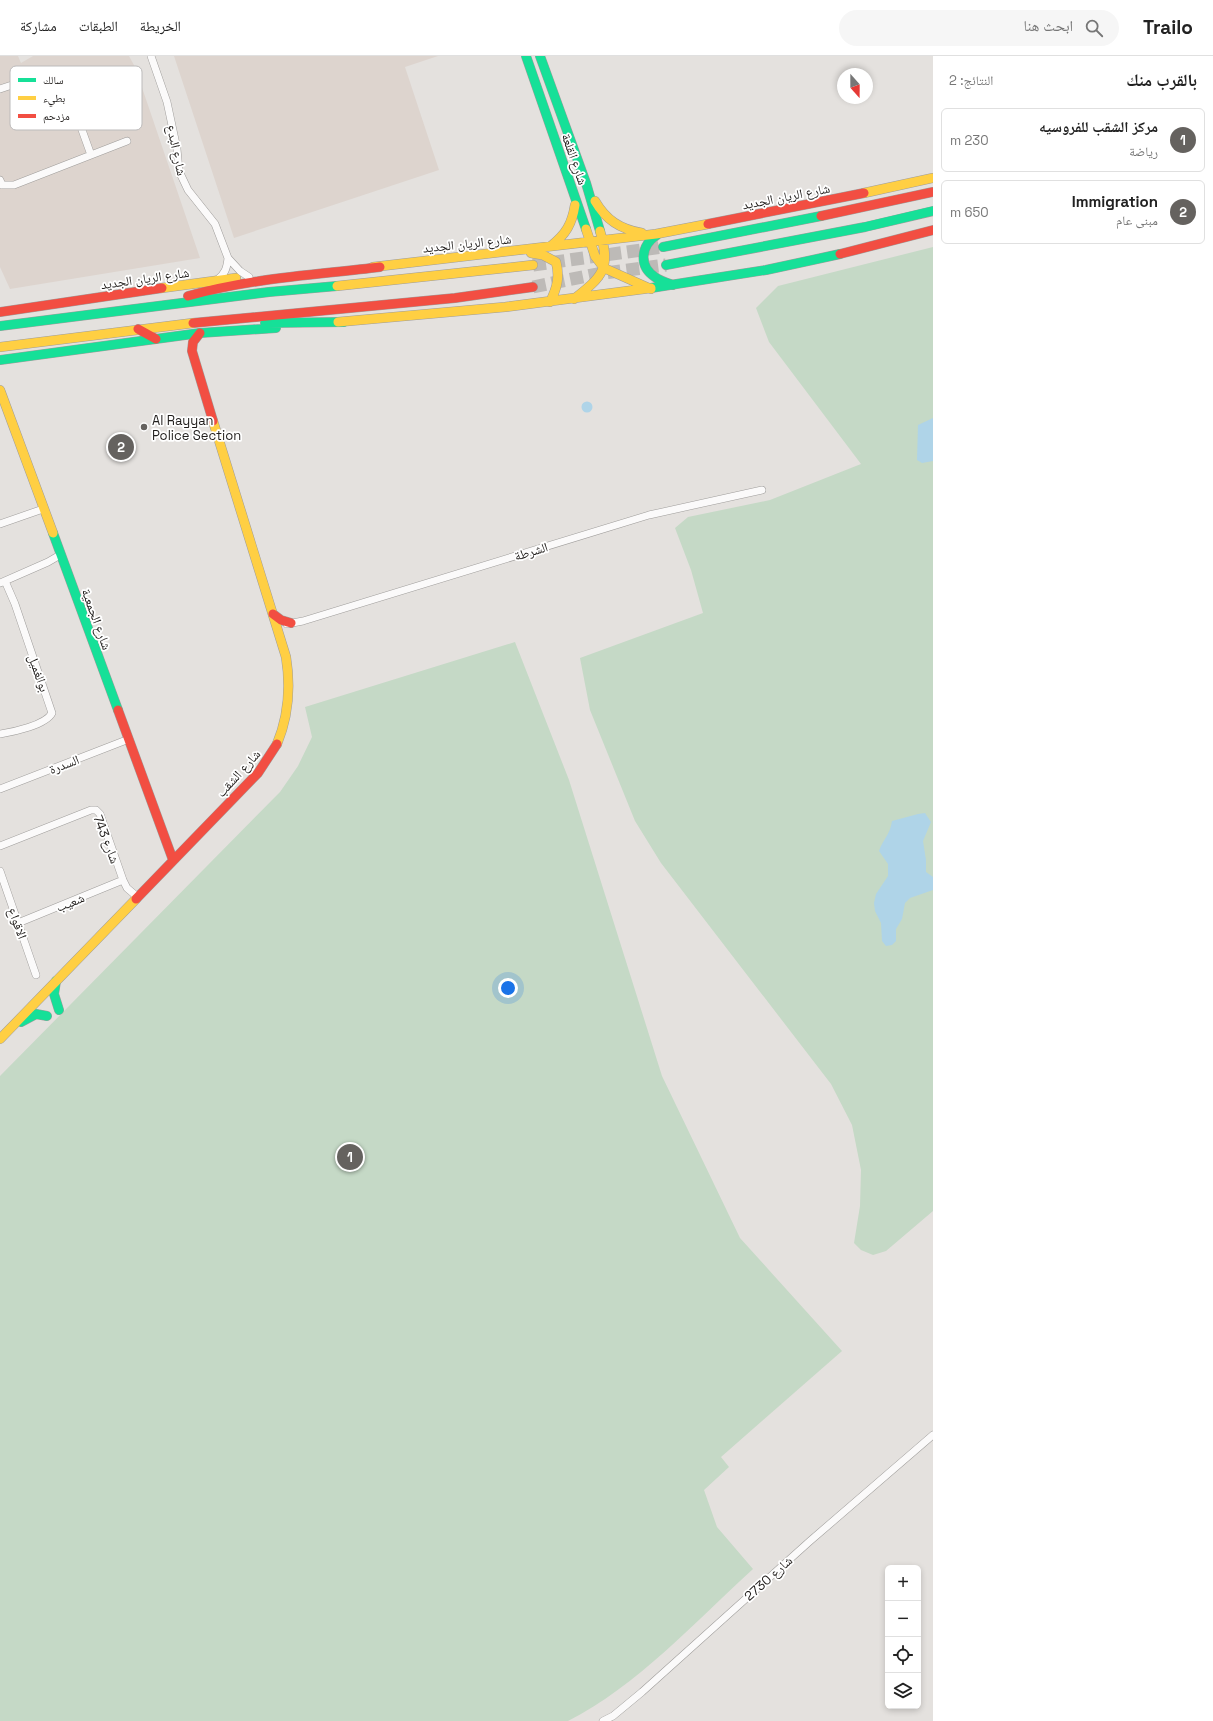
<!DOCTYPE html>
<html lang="ar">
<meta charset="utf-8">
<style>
body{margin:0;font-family:"Space Grotesk","Noto Naskh Arabic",sans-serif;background:#f6f6f6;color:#222;direction:rtl}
.controls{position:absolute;right:12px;bottom:12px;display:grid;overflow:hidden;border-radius:6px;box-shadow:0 2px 6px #0003}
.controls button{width:36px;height:36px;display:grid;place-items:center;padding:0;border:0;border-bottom:1px solid #e0e0e0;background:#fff;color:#222;font:20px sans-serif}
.compass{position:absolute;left:837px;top:12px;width:36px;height:36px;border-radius:50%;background:#fff;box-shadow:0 2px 6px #0003;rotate:159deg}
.you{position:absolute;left:508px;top:932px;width:14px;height:14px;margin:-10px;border:3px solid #fff;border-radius:50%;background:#1a73e8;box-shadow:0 0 0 6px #1a73e833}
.badge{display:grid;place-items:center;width:26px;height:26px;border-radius:50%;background:#65625f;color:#fff;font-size:13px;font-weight:700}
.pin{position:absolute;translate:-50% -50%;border:2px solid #fff;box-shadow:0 1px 4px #0006}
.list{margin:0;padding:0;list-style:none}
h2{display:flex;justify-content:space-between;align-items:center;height:52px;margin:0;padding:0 16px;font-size:17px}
h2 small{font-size:13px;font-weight:400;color:#767676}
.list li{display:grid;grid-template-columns:26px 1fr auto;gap:12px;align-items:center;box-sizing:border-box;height:64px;margin:0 8px 8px;padding:0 8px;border:1px solid #e0e0e0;border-radius:6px}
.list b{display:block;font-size:15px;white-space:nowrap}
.list p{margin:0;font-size:13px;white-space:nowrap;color:#767676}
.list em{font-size:13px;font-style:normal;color:#767676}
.icon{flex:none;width:22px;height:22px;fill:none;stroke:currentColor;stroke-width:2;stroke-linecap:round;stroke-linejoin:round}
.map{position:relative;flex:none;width:933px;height:1665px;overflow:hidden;direction:ltr}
header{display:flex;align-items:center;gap:24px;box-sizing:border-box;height:56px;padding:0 20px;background:#fff;border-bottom:1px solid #e0e0e0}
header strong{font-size:19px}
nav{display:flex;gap:22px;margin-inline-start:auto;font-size:14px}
.search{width:280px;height:36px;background:#f6f6f6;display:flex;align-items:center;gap:10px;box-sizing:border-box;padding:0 14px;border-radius:22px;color:#767676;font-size:15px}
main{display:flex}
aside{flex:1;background:#fff}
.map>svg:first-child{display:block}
.built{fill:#ddd4ce}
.green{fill:#c5d9c6}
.water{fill:#afd4e8}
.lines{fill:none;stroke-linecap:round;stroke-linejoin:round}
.street-tunnel{stroke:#bdbab7;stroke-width:7;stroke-dasharray:7 3.5;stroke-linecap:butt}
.highway-tunnel{stroke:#bdbab7;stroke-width:13;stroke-dasharray:13 6;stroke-linecap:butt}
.street-casing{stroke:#9f9d9b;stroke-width:8}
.fast-casing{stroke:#9f9d9b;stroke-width:10}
.slow-casing{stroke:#9f9d9b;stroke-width:10}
.jam-casing{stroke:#9f9d9b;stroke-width:10}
.street{stroke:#fbfafa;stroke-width:7}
.fast{stroke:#16e098;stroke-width:9}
.slow{stroke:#ffcf43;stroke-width:9}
.jam{stroke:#f24e42;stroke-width:9}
.poi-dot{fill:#65625f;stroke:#fff;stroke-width:1.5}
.labels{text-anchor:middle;stroke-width:3.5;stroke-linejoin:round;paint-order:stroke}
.street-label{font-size:13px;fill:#201d1b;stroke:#fff}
.poi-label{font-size:13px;fill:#201d1b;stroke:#fff;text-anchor:start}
.key{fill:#fff;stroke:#bcbbbb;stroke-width:1}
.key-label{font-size:11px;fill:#201d1b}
</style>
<header>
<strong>Trailo</strong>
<div class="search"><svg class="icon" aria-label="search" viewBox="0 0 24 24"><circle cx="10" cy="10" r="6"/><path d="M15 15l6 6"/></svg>ابحث هنا</div>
<nav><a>الخريطة</a><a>الطبقات</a><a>مشاركة</a></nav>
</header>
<main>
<aside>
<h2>بالقرب منك<small>النتائج: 2</small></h2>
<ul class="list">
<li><span class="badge">1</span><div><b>مركز الشقب للفروسيه</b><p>رياضة</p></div><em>230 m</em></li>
<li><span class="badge">2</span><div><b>Immigration</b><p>مبنى عام</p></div><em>650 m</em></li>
</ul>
</aside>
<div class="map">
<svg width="933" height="1665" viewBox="0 0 933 1665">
<rect width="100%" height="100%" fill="#e4e1de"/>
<!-- built -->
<path class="built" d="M 0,0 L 18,0 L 21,7 L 33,0 L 129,0 L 135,11 L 200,202 L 10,233 L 0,211 Z
M 174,0 L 438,0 L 405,11 L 439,114 L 234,182 Z"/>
<!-- green -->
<path class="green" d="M 933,191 L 933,1155 L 886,1195 L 873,1199 L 861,1194 L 854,1187 L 860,1150 L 861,1114 L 852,1069 L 831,1028 L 661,807 L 635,765 L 590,654 L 580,602 L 703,557 L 691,514 L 675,472 L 688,461 L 770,444 L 861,408 L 769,286 L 756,252 L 778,230 Z
M 515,586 L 569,724 L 662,1020 L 740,1182 L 842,1295 L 721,1401 L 729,1411 L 704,1434 L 717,1471 L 753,1513 C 697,1564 636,1631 568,1665 L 0,1665 L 0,1020 L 280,736 L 298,710 L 312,681 L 305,651 Z"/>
<!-- water -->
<path class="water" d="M581.5 351a5.5 5.5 0 1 1 11 0a5.5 5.5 0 1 1-11 0Z
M 933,362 L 933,405 L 922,407 L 917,404 L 918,369 Z
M 925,757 L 931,766 L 923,785 L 926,804 L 926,816 L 933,821 L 933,834 L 910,842 L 905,847 L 902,863 L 896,873 L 896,885 L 892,889 L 886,890 L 882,885 L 881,867 L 875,855 L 874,847 L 876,838 L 888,820 L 888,808 L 879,795 C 883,783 890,779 892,765 L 918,758 Z"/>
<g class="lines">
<!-- street-tunnel -->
<path class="street-tunnel" d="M 80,49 L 101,40"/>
<!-- highway-tunnel -->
<path class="highway-tunnel" d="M 533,209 L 663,191
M 533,231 L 597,218 L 666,209"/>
<defs>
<path id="street" d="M 151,0 L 167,46 L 177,93 L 179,115 L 188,134 L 215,168 L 228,202 L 240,215 L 249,221
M 0,33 L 18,27
M 101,40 L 108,37 L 118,38 L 126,57
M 80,49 L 76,54 L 77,60 L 91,99
M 0,124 L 2,129 L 14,129 L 127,85
M 217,224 C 225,218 227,212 228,202
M 0,468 L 43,453
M 0,527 L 48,506 L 60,499
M 287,568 L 303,565 L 649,459 L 762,434
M 0,678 C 13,676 46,669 52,657 L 15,548 L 5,525
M 0,733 L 129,683
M 0,790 L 91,754 L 96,754 L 100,758 L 123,824 L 127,832 L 134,838
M 0,815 L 36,919
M 18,867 L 123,824
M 603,1665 L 613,1660 L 642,1636 L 810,1485 L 933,1379"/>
<path id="fast" d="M 526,0 L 586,173
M 540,0 L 586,127 L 600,175
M 657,179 C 641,189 638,210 655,221 C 660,225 667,227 673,229
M 663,191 L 821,160
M 666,209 L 865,171 L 933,155
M 651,232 L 766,214 L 840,198
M 265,267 L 344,266
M 0,270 L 269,236 L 337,230
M 0,304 L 200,277 L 276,272
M 53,477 L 118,654
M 56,925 L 54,938 L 59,954
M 21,966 L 36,958 L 47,960"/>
<path id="slow" d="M 864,137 L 933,122
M 595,145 C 606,164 620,173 642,177
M 586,173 L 595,200 L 604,212 L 651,233
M 551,190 C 566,178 572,168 575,149
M 531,197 L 543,199 L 556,206 C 560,221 557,232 550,246
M 373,211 L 656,178 L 708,168
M 337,230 L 533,209
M 162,232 L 236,222
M 574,243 C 603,220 611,213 600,175
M 338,266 L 505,251 L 651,232
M 0,291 L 193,267
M 0,334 L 53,477
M 213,365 L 286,601 C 291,632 289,659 277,688
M 0,983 L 136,843"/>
<path id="jam" d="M 821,160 L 933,136
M 708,168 L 864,137
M 840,198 L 933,174
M 188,240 C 251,222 315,219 380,211
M 0,256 L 162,232
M 193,267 L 455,242 L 533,231
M 138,273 L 156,283
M 200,277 L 193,286 L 192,295 L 213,365
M 273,558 L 281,564 L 291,567
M 118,654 L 173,804
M 136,843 L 258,717 L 277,688"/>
</defs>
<!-- street casing -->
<use href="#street" class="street-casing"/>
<!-- fast casing -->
<use href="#fast" class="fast-casing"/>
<!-- slow casing -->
<use href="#slow" class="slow-casing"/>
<!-- jam casing -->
<use href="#jam" class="jam-casing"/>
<!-- street -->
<use href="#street" class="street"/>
<!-- fast -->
<use href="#fast" class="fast"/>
<!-- slow -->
<use href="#slow" class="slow"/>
<!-- jam -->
<use href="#jam" class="jam"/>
</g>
<!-- markers -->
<circle class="poi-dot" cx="144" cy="371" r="4"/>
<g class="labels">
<!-- street labels -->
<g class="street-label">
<text transform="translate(177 94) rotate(78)" y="5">شارع البدع</text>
<text transform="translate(575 103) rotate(71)" y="5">شارع القلعة</text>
<text transform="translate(786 140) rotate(-11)" y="5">شارع الريان الجديد</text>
<text transform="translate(467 187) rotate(-6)" y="5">شارع الريان الجديد</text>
<text transform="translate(145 222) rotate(-8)" y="5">شارع الريان الجديد</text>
<text transform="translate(531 495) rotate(-17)" y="5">الشرطة</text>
<text transform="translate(97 563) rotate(70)" y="5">شارع الجمعية</text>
<text transform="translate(39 617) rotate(71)" y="5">بوالغميل</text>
<text transform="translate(64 708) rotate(-21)" y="5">السدرة</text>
<text transform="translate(238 717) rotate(-48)" y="5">شارع الشقب</text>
<text transform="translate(107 783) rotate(69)" y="5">شارع 743</text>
<text transform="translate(70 846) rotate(-22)" y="5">شعيب</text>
<text transform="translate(18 867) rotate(70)" y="5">الاقواع</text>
<text transform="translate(768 1522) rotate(-42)" y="5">شارع 2730</text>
</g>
<!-- poi labels -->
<g class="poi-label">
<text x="152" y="369">Al Rayyan<tspan x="152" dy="15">Police Section</tspan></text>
</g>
</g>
<!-- legend -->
<rect x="10" y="10" width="132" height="64" rx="6" class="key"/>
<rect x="18" y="22" width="18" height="4" fill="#16e098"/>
<rect x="18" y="40" width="18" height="4" fill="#ffcf43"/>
<rect x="18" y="58" width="18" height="4" fill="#f24e42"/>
<g class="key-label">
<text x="43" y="28">سالك</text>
<text x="43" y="46">بطيء</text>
<text x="43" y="64">مزدحم</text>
</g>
</svg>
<div class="controls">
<button>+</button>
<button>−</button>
<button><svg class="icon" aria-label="locate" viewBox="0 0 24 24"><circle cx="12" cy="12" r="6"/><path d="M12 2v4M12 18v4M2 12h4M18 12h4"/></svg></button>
<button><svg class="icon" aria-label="layers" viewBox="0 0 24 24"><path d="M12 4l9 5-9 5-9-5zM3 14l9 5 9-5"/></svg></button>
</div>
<svg class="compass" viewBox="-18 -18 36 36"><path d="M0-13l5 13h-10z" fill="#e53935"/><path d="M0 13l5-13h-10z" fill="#767676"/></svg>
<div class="you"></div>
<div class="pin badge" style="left:350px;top:1101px">1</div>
<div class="pin badge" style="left:121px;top:391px">2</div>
</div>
</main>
